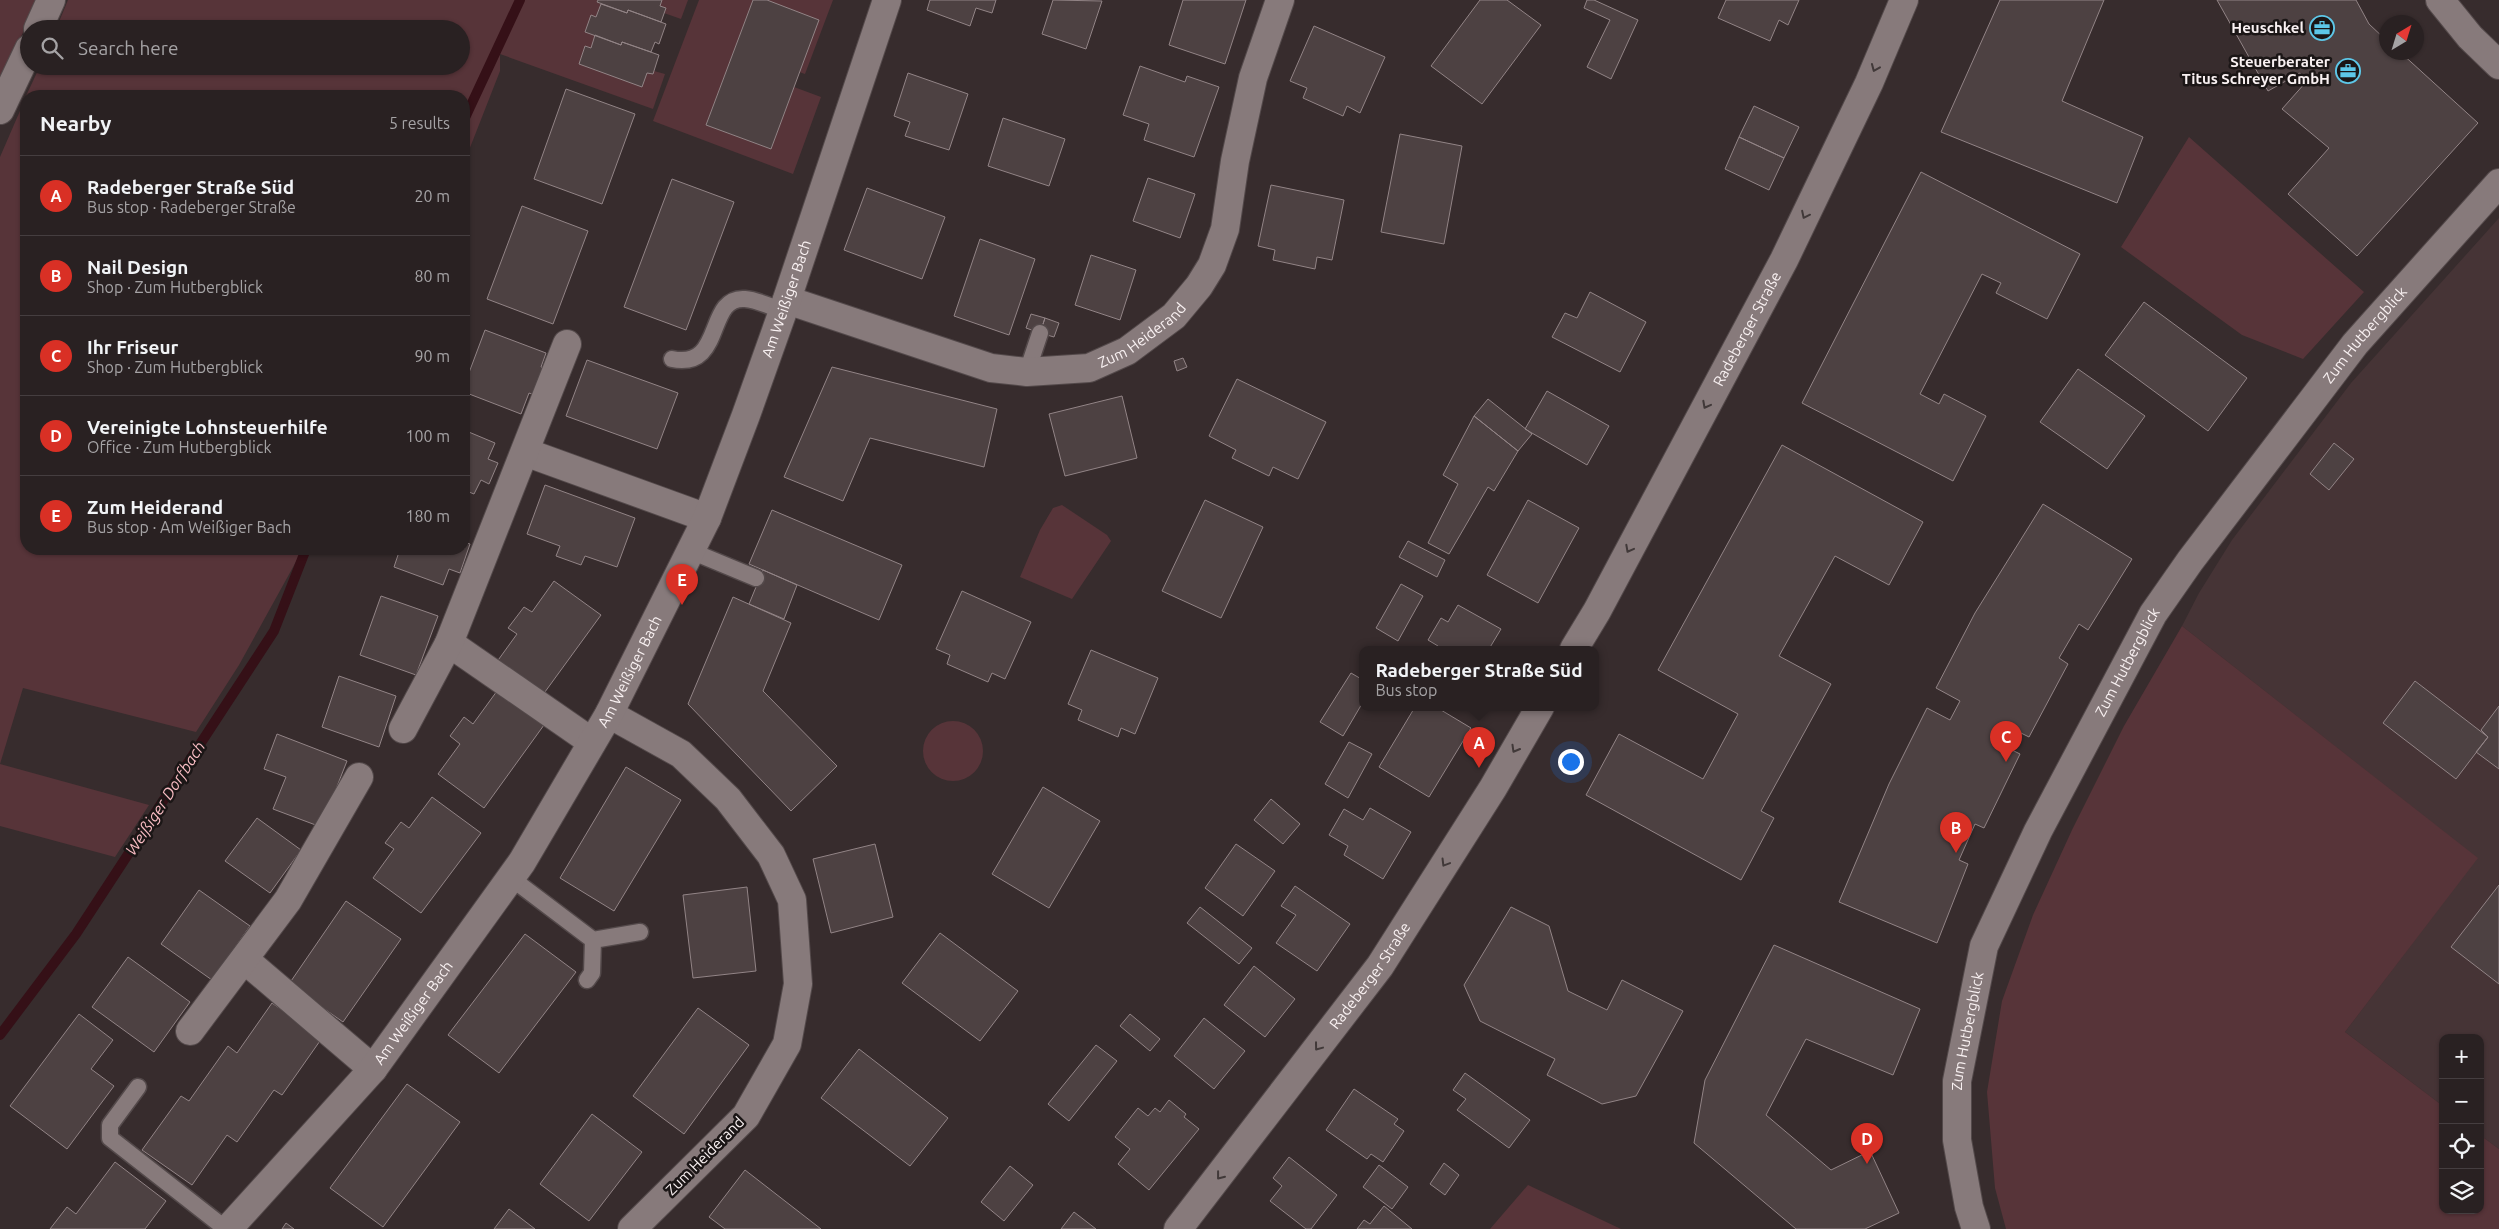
<!DOCTYPE html>
<meta charset="utf-8">
<style>
body{margin:0;font-family:Ubuntu,sans-serif;background:#352e2f;color:#f1f3f6}
.controls{position:absolute;right:15px;bottom:15px;display:grid;overflow:hidden;border-radius:10px;box-shadow:0 1px 4px #0004}
.controls button{width:45px;height:45px;display:grid;place-items:center;padding:0;border:0;border-bottom:1px solid #453e40;background:#292122;color:#f1f3f6;font:25px sans-serif}
.compass{position:absolute;left:2379px;top:15px;width:45px;height:45px;border-radius:50%;background:#292122;box-shadow:0 1px 4px #0004;rotate:38deg}
.you{position:absolute;left:1570px;top:761px;width:18px;height:18px;margin:-12px;border:4px solid #fff;border-radius:50%;background:#1a73e8;box-shadow:0 0 0 8px #1a73e833}
.badge{display:grid;place-items:center;width:32px;height:32px;border-radius:50%;background:#d93025;color:#fff;font-size:16px;font-weight:700}
.pin{position:absolute;translate:-50% -41px;filter:drop-shadow(0 1px 2px #0008)}
.pin::after{content:'';position:absolute;top:26px;width:18px;height:15px;background:inherit;clip-path:polygon(0 0,100% 0,50% 100%)}
.popup{position:absolute;left:1359px;top:646px;width:240px;height:65px;box-sizing:border-box;display:grid;place-content:center;border-radius:10px;background:#292122;filter:drop-shadow(0 1px 4px #0005);font-size:16px;white-space:nowrap;color:#a5a3a5}
.popup b{font-size:19px;color:#f1f3f6}
.popup::after{content:'';position:absolute;left:50%;top:100%;margin-left:-10px;border:10px solid transparent;border-top-color:#292122}
.list{margin:0;padding:0;list-style:none}
h2{display:flex;justify-content:space-between;align-items:center;height:65px;margin:0;padding:0 20px;font-size:21px}
h2 small{font-size:16px;font-weight:400;color:#a5a3a5}
.list li{display:grid;grid-template-columns:32px 1fr auto;gap:15px;align-items:center;box-sizing:border-box;height:80px;padding:0 20px;border-top:1px solid #453e40}
.list b{display:block;font-size:19px;white-space:nowrap}
.list p{margin:0;font-size:16px;white-space:nowrap;color:#a5a3a5}
.list em{font-size:16px;font-style:normal;color:#a5a3a5}
.icon{flex:none;width:28px;height:28px;fill:none;stroke:currentColor;stroke-width:2;stroke-linecap:round;stroke-linejoin:round}
.map{position:relative;flex:none;width:2499px;height:1229px;overflow:hidden}
.search{position:absolute;background:#292122;box-shadow:0 1px 4px #0004;left:20px;top:20px;width:450px;height:55px;display:flex;align-items:center;gap:12px;box-sizing:border-box;padding:0 18px;border-radius:28px;color:#a5a3a5;font-size:19px}
.panel{position:absolute;background:#292122;box-shadow:0 1px 4px #0004;left:20px;top:90px;width:450px;height:465px;border-radius:20px}
.map>svg:first-child{display:block}
.built{fill:#463436}
.green{fill:#573439}
.lines{fill:none;stroke-linecap:round;stroke-linejoin:round}
.stream{stroke:#351017;stroke-width:10}
.building{fill:#4d4142;stroke:#928486}
.service-casing{stroke:#53494a;stroke-width:19}
.minor-casing{stroke:#53494a;stroke-width:30}
.tertiary-casing{stroke:#53494a;stroke-width:30}
.service{stroke:#877a7b;stroke-width:16}
.minor{stroke:#877a7b;stroke-width:28}
.tertiary{stroke:#877a7b;stroke-width:28}
.oneway{stroke:#413939}
.labels{text-anchor:middle;stroke-width:5;stroke-linejoin:round;paint-order:stroke}
.poi-label{font-size:15px;font-weight:bold;fill:#f9f1f2;stroke:#1b1616;text-anchor:end}
.street-label{font-size:15px;fill:#f9f1f2;stroke:#1b1616}
.water-label{font-size:16px;font-style:italic;fill:#f9bcc3;stroke:#1b1616}
</style>
<div class="map">
<svg width="2499" height="1229" viewBox="0 0 2499 1229">
<rect width="100%" height="100%" fill="#372c2d"/>
<!-- built -->
<path class="built" d="M 2499,218 L 2499,1149 L 2480,1135 L 2480,1038 L 2443,1038 L 2443,1106 L 2345,1032 L 2477,858 L 2182,626 L 2199,593 L 2232,540 L 2351,383 Z"/>
<!-- green -->
<path class="green" d="M 0,0 L 38,0 L 0,82 Z
M 68,0 L 598,0 L 597,2 L 601,4 L 596,17 L 585,32 L 595,35 L 591,48 L 642,87 L 647,73 L 654,71 L 665,74 L 653,109 L 500,54 L 500,71 L 464,163 L 464,96 L 26,96 L 40,66 L 461,66 L 461,29 L 56,29 Z
M 662,0 L 688,0 L 681,19 L 664,13 L 666,8 L 660,6 Z
M 699,0 L 753,0 L 706,125 L 771,149 L 794,87 L 821,97 L 793,174 L 653,121 Z
M 767,0 L 833,0 L 805,74 L 799,72 Z
M 26,97 L 26,549 L 303,549 L 239,665 L 196,732 L 23,688 L 0,764 L 0,157 Z
M 2189,137 L 2364,292 L 2303,359 L 2242,335 L 2121,247 Z
M 1062,505 L 1107,535 L 1111,541 L 1072,599 L 1020,577 L 1040,530 L 1053,508 Z
M 2182,626 L 2478,858 L 2345,1032 L 2443,1106 L 2443,1210 L 2480,1210 L 2480,1135 L 2499,1149 L 2499,1229 L 2006,1229 L 1995,1188 L 1987,1092 L 2002,1001 L 2033,915 L 2072,830 L 2124,726 Z
M923 751a30 30 0 1 1 60 0a30 30 0 1 1-60 0Z
M 0,764 L 149,805 L 115,857 L 0,826 Z
M 1528,1185 L 1621,1229 L 1490,1229 Z"/>
<g class="lines">
<!-- stream -->
<path class="stream" d="M 464,120 L 520,0
M 0,1035 L 76,934 L 274,631 L 306,549"/>
</g>
<!-- building -->
<path class="building" d="M 598,0 L 662,0 L 660,6 L 666,8 L 661,22 L 628,10 L 627,13 L 597,2 Z
M 753,0 L 767,0 L 819,20 L 771,149 L 706,125 Z
M 930,0 L 996,0 L 992,13 L 976,8 L 970,26 L 927,10 Z
M 1053,0 L 1102,1 L 1086,49 L 1042,34 Z
M 1183,0 L 1246,0 L 1225,64 L 1169,45 Z
M 1480,0 L 1507,0 L 1541,25 L 1482,104 L 1431,66 Z
M 1587,0 L 1594,0 L 1638,20 L 1611,79 L 1587,67 L 1610,20 L 1584,8 Z
M 1726,0 L 1799,0 L 1788,25 L 1779,20 L 1770,41 L 1718,18 Z
M 2000,0 L 2104,0 L 2062,101 L 2143,137 L 2117,203 L 1941,132 Z
M 2217,0 L 2356,0 L 2369,24 L 2386,40 L 2386,52 L 2400,52 L 2478,123 L 2357,256 L 2288,194 L 2329,148 L 2282,109 L 2306,82 L 2300,73 L 2268,91 Z
M 601,4 L 627,13 L 628,10 L 666,24 L 659,44 L 655,42 L 651,52 L 622,42 L 621,45 L 585,32 L 591,15 L 596,17 Z
M 1314,26 L 1385,57 L 1360,113 L 1347,106 L 1343,116 L 1303,98 L 1307,88 L 1290,81 Z
M 595,35 L 621,45 L 622,42 L 659,55 L 653,74 L 647,73 L 642,87 L 579,64 L 585,46 L 591,48 Z
M 1140,66 L 1185,82 L 1187,76 L 1219,87 L 1194,157 L 1144,140 L 1149,124 L 1123,115 Z
M 908,73 L 968,94 L 949,150 L 905,136 L 910,122 L 894,116 Z
M 566,89 L 635,114 L 602,204 L 534,179 Z
M 1754,106 L 1799,127 L 1784,158 L 1739,137 Z
M 1003,118 L 1065,139 L 1049,186 L 988,166 Z
M 1400,134 L 1462,146 L 1444,244 L 1381,232 Z
M 1739,137 L 1784,158 L 1769,190 L 1725,169 Z
M 1921,172 L 2080,254 L 2047,319 L 1996,293 L 2001,283 L 1982,274 L 1920,394 L 1939,404 L 1944,394 L 1986,416 L 1953,481 L 1802,403 Z
M 1148,178 L 1195,194 L 1180,238 L 1133,221 Z
M 672,179 L 734,202 L 686,330 L 624,307 Z
M 1271,185 L 1344,200 L 1332,260 L 1317,257 L 1315,269 L 1273,260 L 1275,250 L 1258,246 Z
M 867,188 L 945,217 L 922,279 L 844,250 Z
M 522,206 L 588,231 L 553,324 L 487,299 Z
M 980,239 L 1035,259 L 1009,335 L 954,316 Z
M 1091,255 L 1136,270 L 1120,320 L 1075,305 Z
M 1590,292 L 1646,322 L 1620,372 L 1552,337 L 1565,313 L 1577,318 Z
M 2144,302 L 2247,378 L 2208,431 L 2105,355 Z
M 1031,314 L 1045,318 L 1040,333 L 1026,328 Z
M 1045,318 L 1059,323 L 1054,337 L 1040,333 Z
M 485,330 L 546,353 L 541,367 L 548,370 L 539,397 L 529,393 L 521,414 L 464,392 L 464,386 Z
M 1183,358 L 1187,367 L 1177,371 L 1174,361 Z
M 587,360 L 678,393 L 657,449 L 566,416 Z
M 832,367 L 997,409 L 984,467 L 870,438 L 843,501 L 784,477 Z
M 2078,369 L 2145,416 L 2107,469 L 2040,422 Z
M 1237,379 L 1326,422 L 1298,479 L 1273,467 L 1269,476 L 1232,458 L 1236,450 L 1209,436 Z
M 1547,391 L 1609,426 L 1587,465 L 1525,429 Z
M 1122,396 L 1137,458 L 1065,476 L 1049,414 Z
M 1488,399 L 1532,434 L 1518,451 L 1474,416 Z
M 464,412 L 469,414 L 464,427 Z
M 1474,416 L 1518,451 L 1494,491 L 1488,487 L 1449,554 L 1428,543 L 1458,484 L 1443,475 Z
M 464,430 L 495,443 L 488,459 L 498,463 L 489,484 L 481,480 L 474,494 L 464,490 Z
M 2334,443 L 2354,459 L 2329,490 L 2310,474 Z
M 1782,445 L 1923,522 L 1889,585 L 1835,556 L 1779,656 L 1831,684 L 1761,811 L 1774,818 L 1741,880 L 1586,795 L 1619,734 L 1703,779 L 1738,714 L 1658,670 Z
M 545,485 L 635,518 L 617,567 L 585,556 L 581,565 L 556,556 L 560,546 L 527,534 Z
M 1205,500 L 1263,527 L 1221,618 L 1162,591 Z
M 1528,500 L 1579,528 L 1538,603 L 1487,575 Z
M 2043,504 L 2132,559 L 2088,630 L 2079,624 L 2059,658 L 2068,664 L 2029,737 L 2007,726 L 1998,743 L 2020,754 L 1984,828 L 1975,824 L 1959,860 L 1968,864 L 1937,943 L 1839,902 L 1889,784 L 1927,708 L 1950,720 L 1960,701 L 1936,688 L 1975,613 Z
M 772,510 L 902,565 L 879,620 L 749,564 Z
M 1408,541 L 1445,560 L 1437,577 L 1399,557 Z
M 464,542 L 470,544 L 460,573 L 449,569 L 443,585 L 394,567 L 400,549 L 464,549 Z
M 763,570 L 797,585 L 784,619 L 749,604 Z
M 554,581 L 601,615 L 542,696 L 496,663 L 517,634 L 508,628 L 524,607 L 532,612 Z
M 1401,584 L 1423,596 L 1398,641 L 1376,628 Z
M 962,591 L 1031,622 L 1005,679 L 992,673 L 988,682 L 947,664 L 950,655 L 936,649 Z
M 381,596 L 438,616 L 416,675 L 360,655 Z
M 733,597 L 791,623 L 763,691 L 837,766 L 791,811 L 688,704 Z
M 1458,605 L 1501,629 L 1489,649 L 1436,649 L 1438,646 L 1428,640 L 1441,618 L 1448,622 Z
M 1091,650 L 1158,678 L 1135,734 L 1121,728 L 1118,737 L 1078,720 L 1082,710 L 1068,704 Z
M 1351,673 L 1363,680 L 1363,702 L 1343,736 L 1320,722 Z
M 339,676 L 396,696 L 379,747 L 322,727 Z
M 2415,681 L 2488,737 L 2456,779 L 2383,723 Z
M 497,691 L 544,725 L 484,808 L 438,774 L 460,744 L 450,736 L 464,717 L 473,724 Z
M 2499,706 L 2499,769 L 2476,752 L 2488,737 L 2481,730 Z
M 1415,707 L 1436,707 L 1471,728 L 1429,797 L 1379,767 Z
M 277,734 L 347,761 L 321,827 L 273,809 L 286,777 L 264,769 Z
M 1349,742 L 1372,754 L 1348,798 L 1325,784 Z
M 626,767 L 681,800 L 614,911 L 560,878 Z
M 1043,787 L 1100,821 L 1049,908 L 992,874 Z
M 432,797 L 481,833 L 421,913 L 373,878 L 394,849 L 385,843 L 401,822 L 409,828 Z
M 1271,799 L 1300,824 L 1283,844 L 1254,820 Z
M 1370,808 L 1411,832 L 1383,879 L 1344,855 L 1348,846 L 1329,835 L 1344,809 L 1363,820 Z
M 257,818 L 301,850 L 270,893 L 225,861 Z
M 875,844 L 893,917 L 831,933 L 813,859 Z
M 1236,844 L 1275,871 L 1243,916 L 1205,888 Z
M 2499,885 L 2499,984 L 2451,947 Z
M 1295,886 L 1350,924 L 1317,971 L 1276,943 L 1296,915 L 1281,906 Z
M 747,887 L 756,971 L 693,978 L 683,895 Z
M 199,890 L 250,926 L 212,980 L 161,944 Z
M 346,901 L 401,939 L 343,1022 L 289,984 Z
M 1200,907 L 1252,948 L 1239,964 L 1187,923 Z
M 1511,907 L 1549,926 L 1568,991 L 1607,1010 L 1622,980 L 1683,1011 L 1636,1096 L 1602,1104 L 1547,1075 L 1555,1059 L 1480,1021 L 1464,985 Z
M 940,933 L 1018,991 L 980,1041 L 902,983 Z
M 525,934 L 576,972 L 499,1073 L 448,1035 Z
M 1774,945 L 1920,1009 L 1893,1075 L 1806,1039 L 1766,1115 L 1831,1170 L 1870,1151 L 1899,1213 L 1865,1229 L 1796,1229 L 1694,1143 L 1705,1080 Z
M 128,957 L 190,1002 L 154,1052 L 92,1007 Z
M 1254,966 L 1295,999 L 1265,1037 L 1224,1005 Z
M 272,1003 L 322,1038 L 282,1095 L 274,1090 L 237,1142 L 227,1135 L 192,1185 L 142,1150 L 181,1096 L 189,1101 L 228,1046 L 237,1053 Z
M 698,1008 L 749,1045 L 684,1134 L 633,1096 Z
M 79,1014 L 113,1040 L 91,1069 L 114,1086 L 67,1149 L 10,1106 Z
M 1130,1014 L 1160,1039 L 1150,1051 L 1120,1026 Z
M 1204,1018 L 1245,1051 L 1214,1089 L 1174,1056 Z
M 1096,1045 L 1117,1061 L 1069,1121 L 1048,1104 Z
M 859,1049 L 948,1118 L 910,1166 L 821,1098 Z
M 1465,1073 L 1530,1120 L 1509,1148 L 1457,1110 L 1466,1099 L 1453,1090 Z
M 407,1084 L 460,1122 L 383,1227 L 330,1188 Z
M 1354,1089 L 1398,1119 L 1394,1124 L 1404,1131 L 1383,1162 L 1371,1154 L 1367,1159 L 1326,1130 Z
M 1169,1100 L 1186,1114 L 1184,1117 L 1199,1129 L 1149,1190 L 1118,1164 L 1130,1149 L 1115,1137 L 1138,1108 L 1148,1116 L 1155,1108 L 1160,1112 Z
M 592,1114 L 642,1152 L 589,1221 L 540,1184 Z
M 1289,1157 L 1337,1195 L 1311,1229 L 1306,1229 L 1270,1201 L 1282,1186 L 1273,1178 Z
M 115,1162 L 166,1201 L 145,1229 L 50,1229 L 67,1207 L 76,1214 Z
M 1444,1163 L 1459,1175 L 1445,1195 L 1430,1184 Z
M 1379,1165 L 1408,1187 L 1392,1209 L 1363,1187 Z
M 1010,1166 L 1033,1185 L 1004,1221 L 981,1202 Z
M 745,1170 L 821,1229 L 725,1229 L 709,1217 Z
M 1384,1206 L 1412,1229 L 1357,1229 L 1364,1220 L 1370,1224 Z
M 509,1209 L 535,1229 L 494,1229 Z
M 1074,1212 L 1096,1229 L 1061,1229 Z
M 286,1223 L 294,1229 L 282,1229 Z"/>
<g class="lines">
<defs>
<path id="service" d="M 672,359 C 725,370 705,296 745,299 C 758,300 771,307 783,311
M 1027,372 L 1040,333
M 691,551 L 756,578
M 511,878 L 593,940 L 592,973 L 587,980
M 593,940 L 640,932
M 138,1087 L 110,1125 L 110,1138 L 226,1229"/>
<g id="minor">
<path d="M 38,29 L 51,0"/>
<path d="M 0,110 L 29,49"/>
<path id="s1" d="M 787,300 L 991,368 L 1027,372 L 1089,368 L 1127,351 L 1174,316 L 1199,286 L 1212,265 L 1225,229 L 1235,161 L 1253,78 L 1280,0"/>
<path d="M 525,452 L 707,518"/>
<path d="M 449,643 L 592,742"/>
<path id="s2" d="M 1574,649 L 1597,611 L 1784,260 L 1869,83 L 1904,0"/>
<path d="M 609,714 L 681,754 L 728,799 L 771,855 L 792,900 L 798,984 L 787,1044 L 746,1116 L 632,1229"/>
<path d="M 403,729 L 449,643 L 567,344"/>
<path d="M 245,960 L 373,1069"/>
<path d="M 190,1031 L 288,900 L 359,777"/>
<path id="s3" d="M 228,1229 L 373,1069 L 522,862 L 609,714 L 707,518 L 746,415 L 783,311 L 887,0"/>
<path id="s4" d="M 1178,1229 L 1380,966 L 1493,788 L 1540,707"/>
<path id="s5" d="M 1976,1229 L 1969,1207 L 1957,1140 L 1957,1081 L 1984,946 L 2038,831 L 2153,614 L 2190,561 L 2355,344 L 2499,183"/>
</g>
<path id="tertiary" d="M 2440,0 L 2470,37 L 2499,65"/>
</defs>
<!-- service casing -->
<use href="#service" class="service-casing"/>
<!-- minor casing -->
<use href="#minor" class="minor-casing"/>
<!-- tertiary casing -->
<use href="#tertiary" class="tertiary-casing"/>
<!-- service -->
<use href="#service" class="service"/>
<!-- minor -->
<use href="#minor" class="minor"/>
<!-- tertiary -->
<use href="#tertiary" class="tertiary"/>
</g>
<!-- one-way arrows -->
<defs><path id="oneway-chevron" d="M-2-3.5L2.5 0L-2 3.5" fill="none" stroke-width="1.6" stroke-linecap="round" stroke-linejoin="round" transform="scale(1.25)"/></defs>
<g class="oneway">
<use href="#oneway-chevron" transform="translate(1875 68) rotate(113)"/>
<use href="#oneway-chevron" transform="translate(1805 215) rotate(116)"/>
<use href="#oneway-chevron" transform="translate(1706 405) rotate(118)"/>
<use href="#oneway-chevron" transform="translate(1629 549) rotate(118)"/>
<use href="#oneway-chevron" transform="translate(1515 749) rotate(120)"/>
<use href="#oneway-chevron" transform="translate(1445 863) rotate(121)"/>
<use href="#oneway-chevron" transform="translate(1318 1047) rotate(127)"/>
<use href="#oneway-chevron" transform="translate(1220 1176) rotate(128)"/>
</g>
<!-- icons -->
<defs>
<symbol id="office-ring" viewBox="-11 -11 22 22"><circle r="9.5" fill="#1b1616" stroke="#5dc7e8" stroke-width="1.5"/><path d="M-6-3h4V-5.5h4V-3h4V5H-6ZM-1-4.5V-3h2v-1.5ZM-6 0V1H6V0Z" fill="#5dc7e8"/></symbol>
</defs>
<g fill-rule="evenodd">
<use href="#office-ring" x="2308" y="14" width="28" height="28"/>
<use href="#office-ring" x="2334" y="57" width="28" height="28"/>
</g>
<g class="labels">
<!-- poi labels -->
<g class="poi-label">
<text x="2304" y="33">Heuschkel</text>
<text x="2330" y="67">Steuerberater<tspan x="2330" dy="17">Titus Schreyer GmbH</tspan></text>
</g>
<!-- street labels -->
<g class="street-label">
<text dy="5" stroke="none"><textPath href="#s3" startOffset="1095">Am Weißiger Bach</textPath></text>
<text dy="5" stroke="none"><textPath href="#s2" startOffset="364">Radeberger Straße</textPath></text>
<text dy="5" stroke="none"><textPath href="#s1" startOffset="376">Zum Heiderand</textPath></text>
<text dy="5" stroke="none"><textPath href="#s5" startOffset="1011">Zum Hutbergblick</textPath></text>
<text dy="5" stroke="none"><textPath href="#s5" startOffset="606">Zum Hutbergblick</textPath></text>
<text dy="5" stroke="none"><textPath href="#s3" startOffset="690">Am Weißiger Bach</textPath></text>
<text dy="5" stroke="none"><textPath href="#s4" startOffset="318">Radeberger Straße</textPath></text>
<text dy="5" stroke="none"><textPath href="#s3" startOffset="285">Am Weißiger Bach</textPath></text>
<text dy="5" stroke="none"><textPath href="#s5" startOffset="201">Zum Hutbergblick</textPath></text>
<text transform="translate(705 1156) rotate(-45)" y="5">Zum Heiderand</text>
</g>
<!-- water labels -->
<g class="water-label">
<text transform="translate(165 798) rotate(-57)" y="6">Weißiger Dorfbach</text>
</g>
</g>
</svg>
<div class="controls">
<button>+</button>
<button>−</button>
<button><svg class="icon" aria-label="locate" viewBox="0 0 24 24"><circle cx="12" cy="12" r="6"/><path d="M12 2v4M12 18v4M2 12h4M18 12h4"/></svg></button>
<button><svg class="icon" aria-label="layers" viewBox="0 0 24 24"><path d="M12 4l9 5-9 5-9-5zM3 14l9 5 9-5"/></svg></button>
</div>
<svg class="compass" viewBox="-18 -18 36 36"><path d="M0-13l5 13h-10z" fill="#e53935"/><path d="M0 13l5-13h-10z" fill="#a5a3a5"/></svg>
<div class="you"></div>
<div class="pin badge" style="left:1479px;top:768px">A</div>
<div class="popup"><b>Radeberger Straße Süd</b>Bus stop</div>
<div class="pin badge" style="left:1956px;top:853px">B</div>
<div class="pin badge" style="left:2006px;top:762px">C</div>
<div class="pin badge" style="left:1867px;top:1164px">D</div>
<div class="pin badge" style="left:682px;top:605px">E</div>
<div class="search"><svg class="icon" aria-label="search" viewBox="0 0 24 24"><circle cx="10" cy="10" r="6"/><path d="M15 15l6 6"/></svg>Search here</div>
<section class="panel">
<h2>Nearby<small>5 results</small></h2>
<ul class="list">
<li><span class="badge">A</span><div><b>Radeberger Straße Süd</b><p>Bus stop · Radeberger Straße</p></div><em>20 m</em></li>
<li><span class="badge">B</span><div><b>Nail Design</b><p>Shop · Zum Hutbergblick</p></div><em>80 m</em></li>
<li><span class="badge">C</span><div><b>Ihr Friseur</b><p>Shop · Zum Hutbergblick</p></div><em>90 m</em></li>
<li><span class="badge">D</span><div><b>Vereinigte Lohnsteuerhilfe</b><p>Office · Zum Hutbergblick</p></div><em>100 m</em></li>
<li><span class="badge">E</span><div><b>Zum Heiderand</b><p>Bus stop · Am Weißiger Bach</p></div><em>180 m</em></li>
</ul>
</section>
</div>
